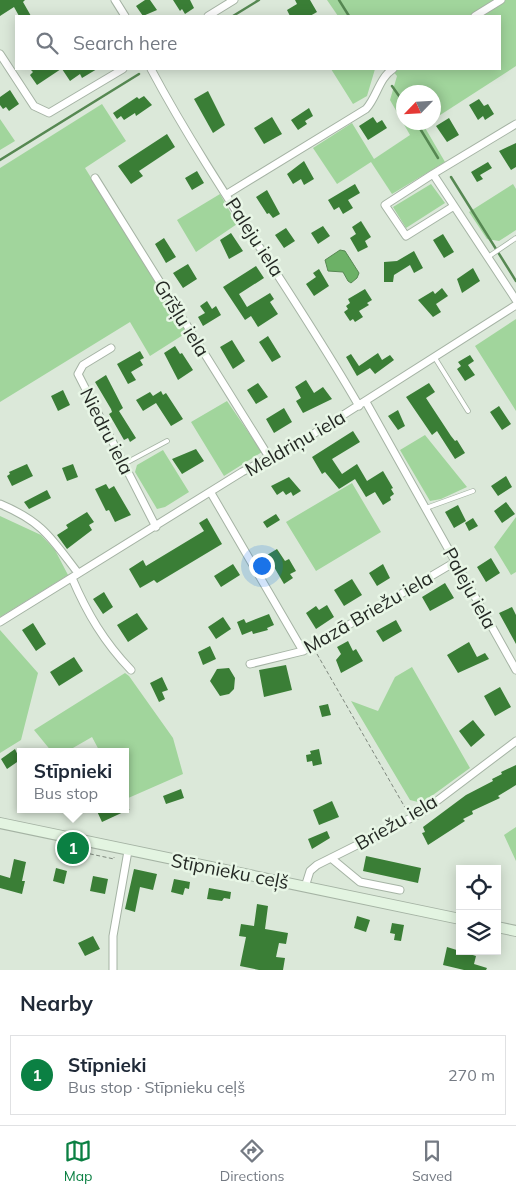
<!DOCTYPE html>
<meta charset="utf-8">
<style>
body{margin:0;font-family:Mulish,sans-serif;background:#f6f6f7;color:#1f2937}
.controls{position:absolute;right:15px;bottom:15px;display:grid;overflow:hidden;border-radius:0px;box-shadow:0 2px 12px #0003}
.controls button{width:45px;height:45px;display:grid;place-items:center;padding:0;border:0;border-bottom:1px solid #e0e1e3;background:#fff;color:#1f2937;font:25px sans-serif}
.compass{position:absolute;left:396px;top:85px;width:45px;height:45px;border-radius:50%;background:#fff;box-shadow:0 2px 12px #0003;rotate:245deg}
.you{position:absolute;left:261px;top:565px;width:18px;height:18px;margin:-12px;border:4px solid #fff;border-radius:50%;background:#1a73e8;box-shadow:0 0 0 8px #1a73e833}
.badge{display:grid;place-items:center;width:32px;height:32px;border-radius:50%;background:#0b8043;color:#fff;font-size:16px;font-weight:700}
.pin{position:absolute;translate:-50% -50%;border:2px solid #fff;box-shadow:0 1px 5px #0006}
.popup{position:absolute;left:17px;top:748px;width:112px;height:65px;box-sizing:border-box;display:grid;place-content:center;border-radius:0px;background:#fff;filter:drop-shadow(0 1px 4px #0005);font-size:16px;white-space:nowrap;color:#747a83}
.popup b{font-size:19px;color:#1f2937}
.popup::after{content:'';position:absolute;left:50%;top:100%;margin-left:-10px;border:10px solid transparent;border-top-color:#fff}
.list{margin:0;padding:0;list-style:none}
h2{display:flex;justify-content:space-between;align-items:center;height:65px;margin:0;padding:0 20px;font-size:21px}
h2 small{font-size:16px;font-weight:400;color:#747a83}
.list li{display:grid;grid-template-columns:32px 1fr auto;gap:15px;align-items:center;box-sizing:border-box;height:80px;margin:0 10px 10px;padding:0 10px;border:1px solid #e0e1e3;border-radius:0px}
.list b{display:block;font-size:19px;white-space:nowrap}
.list p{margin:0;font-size:16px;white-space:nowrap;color:#747a83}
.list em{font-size:16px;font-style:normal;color:#747a83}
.icon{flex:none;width:28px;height:28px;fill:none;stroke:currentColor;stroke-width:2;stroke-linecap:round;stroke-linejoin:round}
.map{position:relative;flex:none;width:516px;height:970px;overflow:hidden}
.search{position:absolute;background:#fff;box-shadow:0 2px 12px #0003;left:15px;right:15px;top:15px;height:55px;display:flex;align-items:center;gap:12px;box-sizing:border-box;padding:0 18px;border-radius:0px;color:#747a83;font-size:19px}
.sheet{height:155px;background:#fff}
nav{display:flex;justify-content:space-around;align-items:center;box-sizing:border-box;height:70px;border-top:1px solid #e0e1e3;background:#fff;font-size:14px;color:#747a83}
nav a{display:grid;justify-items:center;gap:2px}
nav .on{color:#0b8043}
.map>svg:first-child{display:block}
.green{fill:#a1d59c}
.water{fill:#6cb166;stroke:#568852}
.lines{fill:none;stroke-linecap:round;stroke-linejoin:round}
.stream{stroke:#568852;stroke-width:2.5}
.building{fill:#3a7e36}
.lane-casing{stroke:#a5b3a4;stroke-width:5.5}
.street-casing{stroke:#a5b3a4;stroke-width:9}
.secondary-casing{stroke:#a5b3a4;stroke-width:12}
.path{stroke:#7f887e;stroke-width:1;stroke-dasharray:4 2.5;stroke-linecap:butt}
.lane{stroke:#fff;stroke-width:4}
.street{stroke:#fff;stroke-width:7}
.secondary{stroke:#e3f4e1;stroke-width:10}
.labels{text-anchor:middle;stroke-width:5;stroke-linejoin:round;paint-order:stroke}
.street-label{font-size:19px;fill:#242924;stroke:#e8f6e6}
</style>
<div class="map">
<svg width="516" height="970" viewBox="0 0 516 970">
<rect width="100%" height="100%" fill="#dbe8d9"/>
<!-- green -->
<path class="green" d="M 327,0 L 516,0 L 516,66 L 434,119 L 434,92 L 404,92 L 404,122 L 429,123 L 424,126 L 445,162 L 392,194 L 371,162 L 337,184 L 313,148 L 352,123 L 374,159 L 410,135 L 390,100 L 397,76 L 391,69 L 500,69 L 500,16 L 338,16 Z
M 331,69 L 375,69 L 367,96 L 353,104 Z
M 102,104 L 126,141 L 85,168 L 185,328 L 183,335 L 150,356 L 130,322 L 0,402 L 0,168 Z
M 0,119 L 15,141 L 0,150 Z
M 431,184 L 445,203 L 406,228 L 393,207 Z
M 513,184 L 516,189 L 516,230 L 499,241 L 487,239 L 469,212 Z
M 220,194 L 237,224 L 196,252 L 177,220 Z
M 516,319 L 516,411 L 475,346 Z
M 227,401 L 262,452 L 224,476 L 191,422 Z
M 425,435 L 467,487 L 441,499 L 430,501 L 400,450 Z
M 163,450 L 189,492 L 165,507 L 157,509 L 135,472 L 137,465 Z
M 352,483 L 381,532 L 316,571 L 286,522 Z
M 0,516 L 41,535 L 55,550 L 68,575 L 0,617 Z
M 516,517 L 516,572 L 511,575 L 494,547 Z
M 0,630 L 38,673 L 21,740 L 0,753 Z
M 412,667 L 470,768 L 422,803 L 410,800 L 351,701 L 378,711 L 395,677 Z
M 125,673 L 129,676 L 173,738 L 183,774 L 126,799 L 126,752 L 100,752 L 92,737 L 66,752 L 52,752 L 34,730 Z
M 516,827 L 516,861 L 504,835 Z"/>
<!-- water -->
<path class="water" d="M 340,250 L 345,251 L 359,273 L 357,278 L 351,283 L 348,281 L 343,272 L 328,271 L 325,260 Z"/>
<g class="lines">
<!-- stream -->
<path class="stream" d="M 339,0 L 349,16
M 233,16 L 259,0
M 392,86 L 404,103
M 416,122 L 438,158
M 0,160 L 139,74
M 451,177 L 516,281"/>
</g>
<!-- building -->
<path class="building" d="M 0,0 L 25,0 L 23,2 L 31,16 L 19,16 L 14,7 L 0,16 Z
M 145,0 L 150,0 L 157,10 L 143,16 L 136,6 Z
M 173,0 L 190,0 L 194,8 L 185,14 L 182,9 L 180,11 Z
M 295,0 L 310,0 L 317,12 L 310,16 L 290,16 L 287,10 L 297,4 Z
M 30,69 L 61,69 L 37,85 L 30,75 L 33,72 Z
M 62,69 L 97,69 L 82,78 L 80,74 L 70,81 Z
M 10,90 L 19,104 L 9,111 L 6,107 L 3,109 L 0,105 L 0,97 Z
M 208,91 L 225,125 L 213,133 L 194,99 Z
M 144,96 L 152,105 L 136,116 L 135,113 L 124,120 L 121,116 L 117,119 L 113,113 L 137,97 L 139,99 Z
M 479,99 L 484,106 L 488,104 L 494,114 L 485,120 L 483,116 L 478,120 L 469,105 Z
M 309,108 L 313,116 L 305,121 L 307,124 L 298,130 L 291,120 Z
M 272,117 L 282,134 L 264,144 L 254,128 Z
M 373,117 L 377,123 L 382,120 L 387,128 L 368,140 L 359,126 Z
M 449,118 L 459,135 L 447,142 L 436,126 Z
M 167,134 L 175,147 L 139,171 L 143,176 L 131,184 L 118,166 Z
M 516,143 L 516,167 L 511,170 L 499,151 Z
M 304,161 L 314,179 L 304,185 L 301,179 L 293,184 L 287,174 Z
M 488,162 L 492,168 L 480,175 L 483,179 L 477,182 L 471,172 Z
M 197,171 L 204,183 L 192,190 L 185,178 Z
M 355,184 L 360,193 L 348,200 L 353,208 L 343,214 L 339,207 L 334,210 L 328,200 Z
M 267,190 L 280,214 L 273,218 L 269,213 L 267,214 L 256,197 Z
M 361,221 L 371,237 L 365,241 L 368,247 L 358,252 L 350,238 L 356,234 L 352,227 Z
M 323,226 L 330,236 L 318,244 L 311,233 Z
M 286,228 L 295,241 L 284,248 L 275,235 Z
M 231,233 L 243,251 L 229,259 L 220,240 Z
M 443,234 L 454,252 L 444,258 L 433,240 Z
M 164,238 L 176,257 L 166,263 L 155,244 Z
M 414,251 L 423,268 L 414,273 L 410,265 L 394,275 L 393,282 L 384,282 L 384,262 L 397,261 Z
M 188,264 L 197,279 L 183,288 L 173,273 Z
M 256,266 L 264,278 L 239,294 L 247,307 L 270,293 L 274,299 L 270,302 L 278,314 L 258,327 L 251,316 L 245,320 L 223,287 Z
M 473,268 L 480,281 L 462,293 L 457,279 Z
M 319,269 L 329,286 L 314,296 L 306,284 L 316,277 L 313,273 Z
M 442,288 L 448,296 L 436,304 L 441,312 L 433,317 L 418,300 L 433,291 L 435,294 Z
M 365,289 L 372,300 L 367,303 L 369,305 L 359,311 L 363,317 L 355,322 L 353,319 L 350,321 L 344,312 L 348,309 L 346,306 L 350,303 L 348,299 Z
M 207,301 L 212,309 L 216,306 L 221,315 L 203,326 L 198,317 L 205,313 L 200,306 Z
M 268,336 L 281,357 L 272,362 L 259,342 Z
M 232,340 L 245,361 L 233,369 L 220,347 Z
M 175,346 L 180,354 L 182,353 L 193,370 L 178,380 L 164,353 Z
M 140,351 L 144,358 L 140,360 L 143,365 L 131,372 L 136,380 L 128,384 L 117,364 Z
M 378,353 L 382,360 L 390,355 L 394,360 L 375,374 L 370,368 L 357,376 L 346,357 L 351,354 L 359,366 Z
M 470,355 L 474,361 L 468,365 L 475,375 L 465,381 L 457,369 L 461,366 L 458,362 Z
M 106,375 L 123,408 L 119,411 L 136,438 L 130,442 L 128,438 L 124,440 L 109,414 L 112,412 L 111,409 L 95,382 Z
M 306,380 L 314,393 L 323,387 L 332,399 L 303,413 L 296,401 L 301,398 L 295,387 Z
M 258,383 L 268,397 L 256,404 L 247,390 Z
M 429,383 L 435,392 L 426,398 L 451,436 L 455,441 L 457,440 L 465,453 L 455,459 L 437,431 L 432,435 L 406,397 Z
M 63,390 L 70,405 L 58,411 L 51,396 Z
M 161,391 L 163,395 L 166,393 L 183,419 L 171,426 L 156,403 L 143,411 L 136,400 L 150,392 L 153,396 Z
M 499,406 L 511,424 L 502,430 L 490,412 Z
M 284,408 L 292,422 L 274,433 L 266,419 Z
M 398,410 L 405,426 L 398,430 L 388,416 Z
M 353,431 L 360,442 L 332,459 L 342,474 L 357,464 L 367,481 L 383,471 L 393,488 L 391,489 L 394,494 L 390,497 L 391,500 L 383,505 L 375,492 L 366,497 L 355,479 L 339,489 L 325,472 L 322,474 L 312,457 Z
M 196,449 L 204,461 L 182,474 L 172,459 Z
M 27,464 L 33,476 L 12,486 L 7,476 L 10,474 L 9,472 Z
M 73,464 L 78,477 L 67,481 L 62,468 Z
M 506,476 L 512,487 L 498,496 L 491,486 Z
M 289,477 L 301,491 L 293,496 L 291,492 L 286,495 L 283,491 L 277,495 L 271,486 Z
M 106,484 L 109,489 L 114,486 L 131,515 L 115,522 L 109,510 L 106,511 L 95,489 Z
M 47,490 L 51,498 L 29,509 L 24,502 Z
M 506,502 L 515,514 L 502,523 L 494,511 Z
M 458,505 L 466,521 L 454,528 L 445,512 Z
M 87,512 L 94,522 L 89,525 L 92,530 L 67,549 L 57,535 L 68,528 L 66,525 Z
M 276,514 L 280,520 L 267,528 L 263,522 Z
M 207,518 L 222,544 L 157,583 L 154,580 L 140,588 L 129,569 L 143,560 L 146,566 L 204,531 L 199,523 Z
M 473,518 L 478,526 L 469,531 L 465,523 Z
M 277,549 L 285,561 L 289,559 L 296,571 L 290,574 L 293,578 L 284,584 L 267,555 Z
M 491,558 L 500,573 L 486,582 L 477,567 Z
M 233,564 L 240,575 L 221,587 L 214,576 Z
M 383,564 L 390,578 L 377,586 L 369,573 Z
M 352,579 L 362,595 L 344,606 L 334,590 Z
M 445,583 L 454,598 L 430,611 L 422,597 Z
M 104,592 L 113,607 L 103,614 L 93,599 Z
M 327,605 L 334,617 L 316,629 L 306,613 L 316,606 L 319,610 Z
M 512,607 L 516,615 L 516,644 L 499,613 Z
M 137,613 L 148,629 L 128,642 L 117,625 Z
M 269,614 L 274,625 L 267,628 L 268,630 L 253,634 L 252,631 L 242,635 L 237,622 L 244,619 L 246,623 Z
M 223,617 L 231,629 L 216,639 L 208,627 Z
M 396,620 L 402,631 L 383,642 L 376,631 Z
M 33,623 L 46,644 L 36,651 L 22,630 Z
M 348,641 L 353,651 L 356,649 L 363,661 L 341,673 L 336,660 L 341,654 L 337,647 Z
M 469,642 L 477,657 L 485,653 L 489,659 L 458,673 L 447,655 Z
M 210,646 L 216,659 L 203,665 L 198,652 Z
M 74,657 L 83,671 L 59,686 L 50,672 Z
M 286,665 L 292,690 L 264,697 L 259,670 Z
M 229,668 L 235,678 L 234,689 L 229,694 L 220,696 L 210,681 L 217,669 Z
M 162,677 L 168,690 L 162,692 L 165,699 L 159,702 L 150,683 Z
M 500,687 L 511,707 L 495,716 L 484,696 Z
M 328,704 L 331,715 L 322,717 L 319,706 Z
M 473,720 L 485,735 L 471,747 L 459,731 Z
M 15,749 L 20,760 L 7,769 L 1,759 Z
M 319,749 L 322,764 L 313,766 L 312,761 L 307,762 L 306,755 L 311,754 L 310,751 Z
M 516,765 L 516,785 L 498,796 L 500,798 L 472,811 L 473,814 L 463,819 L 465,821 L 428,845 L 422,833 L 425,832 L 423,827 L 466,795 L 493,781 L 492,779 L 502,774 L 501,772 Z
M 181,789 L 184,798 L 166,804 L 163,796 Z
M 332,801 L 339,817 L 319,825 L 313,810 Z
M 96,809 L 130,809 L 102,822 Z
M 327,831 L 330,838 L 312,849 L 308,839 Z
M 366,856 L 421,868 L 418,883 L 363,871 Z
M 14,859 L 26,862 L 22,881 L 25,881 L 22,894 L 0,888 L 0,875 L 10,878 Z
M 56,868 L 67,871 L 64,884 L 53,881 Z
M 134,869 L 157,874 L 153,890 L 140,887 L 135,912 L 125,909 Z
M 93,876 L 108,879 L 105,894 L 90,891 Z
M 174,879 L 190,882 L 189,889 L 185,888 L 183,895 L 171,892 Z
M 209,888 L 231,892 L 230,899 L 224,898 L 222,901 L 207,899 Z
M 257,904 L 268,906 L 265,929 L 288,933 L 286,944 L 279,943 L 276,957 L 285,958 L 283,970 L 259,970 L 240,966 L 246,937 L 239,936 L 241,924 L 254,926 Z
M 357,916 L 370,920 L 366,932 L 354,928 Z
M 392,923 L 404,925 L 401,941 L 394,940 L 395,934 L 390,933 Z
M 93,936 L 100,949 L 85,956 L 78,943 Z
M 447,947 L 476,956 L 474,964 L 487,968 L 486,970 L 464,970 L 443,965 Z"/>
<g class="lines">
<defs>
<path id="lane" d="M 488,257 L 516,238
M 435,358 L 468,411
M 124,464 L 167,441
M 426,508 L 473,491"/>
<path id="street" d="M 115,0 L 125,16
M 208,16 L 234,0
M 475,16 L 501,0
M 0,54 L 34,106 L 49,113 L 123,69
M 151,69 C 213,185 293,291 359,406
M 516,124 L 433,174 L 516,300
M 433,174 L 385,205 L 406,236 L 454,206
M 95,178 L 269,457
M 227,194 L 366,109 C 377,97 379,78 393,69
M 111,348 L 83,365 L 78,374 L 156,527
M 366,402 L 516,670
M 211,493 L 303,651
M 0,504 C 43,522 51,538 78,573
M 72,578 C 87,613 104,642 131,670
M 0,622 L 242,472 L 307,438 L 516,305
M 250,664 L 303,651 L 313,646 L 455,562
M 331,858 L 360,882 L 400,890
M 305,887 L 310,871 L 317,865 L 421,813 L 516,741
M 113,970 L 113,936 L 128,851"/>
<path id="secondary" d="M 0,823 L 460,919
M 497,927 L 516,931"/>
</defs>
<!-- lane casing -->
<use href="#lane" class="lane-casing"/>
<!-- street casing -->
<use href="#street" class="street-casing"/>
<!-- secondary casing -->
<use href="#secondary" class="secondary-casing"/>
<!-- path -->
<path class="path" d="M 317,654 L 407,811
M 58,847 L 114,859 L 114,857"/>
<!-- lane -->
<use href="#lane" class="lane"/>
<!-- street -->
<use href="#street" class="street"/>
<!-- secondary -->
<use href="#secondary" class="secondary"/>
</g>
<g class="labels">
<!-- street labels -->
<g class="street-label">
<text transform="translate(255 237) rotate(57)" y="7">Paleju iela</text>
<text transform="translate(182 318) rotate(58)" y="7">Grīšļu iela</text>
<text transform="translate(107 431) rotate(63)" y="7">Niedru iela</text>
<text transform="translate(295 443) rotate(-30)" y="7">Meldriņu iela</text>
<text transform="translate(470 588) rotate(61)" y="7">Paleju iela</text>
<text transform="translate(368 612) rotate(-30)" y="7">Mazā Briežu iela</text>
<text transform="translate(396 822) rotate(-30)" y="7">Briežu iela</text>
<text transform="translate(230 871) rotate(11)" y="7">Stīpnieku ceļš</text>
</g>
</g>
</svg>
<div class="controls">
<button><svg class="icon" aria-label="locate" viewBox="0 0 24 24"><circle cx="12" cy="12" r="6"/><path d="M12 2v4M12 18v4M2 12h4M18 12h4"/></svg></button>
<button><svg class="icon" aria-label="layers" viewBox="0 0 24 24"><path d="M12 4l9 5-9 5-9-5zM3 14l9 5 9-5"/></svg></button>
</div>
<svg class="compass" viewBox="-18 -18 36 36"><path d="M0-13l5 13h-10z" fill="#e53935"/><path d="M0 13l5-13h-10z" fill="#747a83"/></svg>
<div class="you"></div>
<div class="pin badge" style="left:73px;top:848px">1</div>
<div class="popup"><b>Stīpnieki</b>Bus stop</div>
<div class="search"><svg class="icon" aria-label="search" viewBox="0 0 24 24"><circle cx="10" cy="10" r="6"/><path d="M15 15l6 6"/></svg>Search here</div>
</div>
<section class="sheet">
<h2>Nearby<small></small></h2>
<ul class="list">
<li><span class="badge">1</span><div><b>Stīpnieki</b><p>Bus stop · Stīpnieku ceļš</p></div><em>270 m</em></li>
</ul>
</section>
<nav>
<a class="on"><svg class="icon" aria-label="map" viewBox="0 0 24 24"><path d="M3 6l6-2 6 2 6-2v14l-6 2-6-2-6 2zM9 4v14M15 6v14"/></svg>Map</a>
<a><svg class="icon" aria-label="directions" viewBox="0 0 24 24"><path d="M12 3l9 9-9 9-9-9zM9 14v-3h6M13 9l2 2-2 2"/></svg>Directions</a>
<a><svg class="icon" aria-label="saved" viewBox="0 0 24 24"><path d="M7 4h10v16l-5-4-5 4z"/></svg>Saved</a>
</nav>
